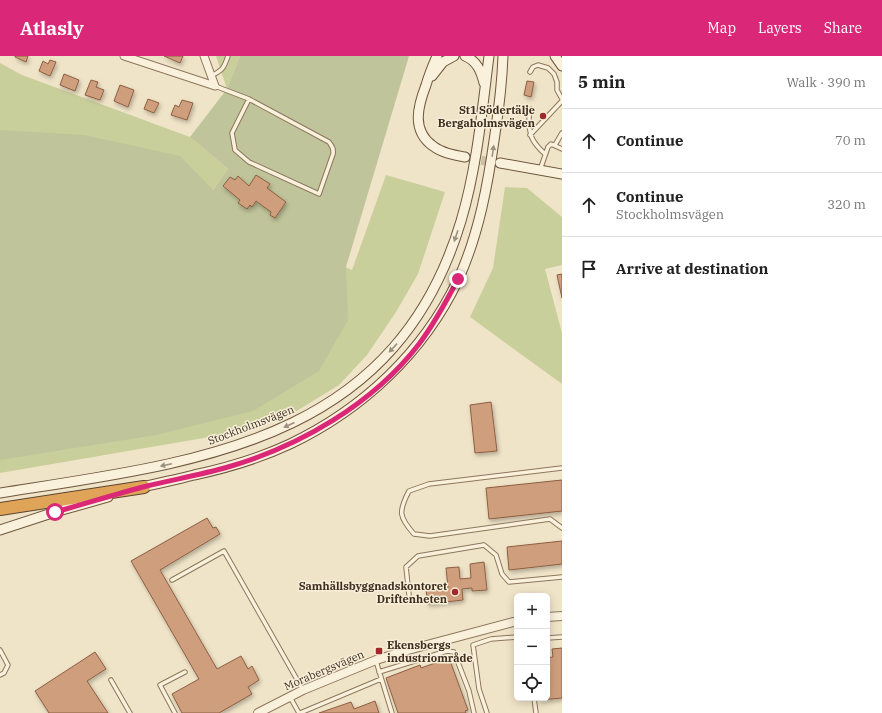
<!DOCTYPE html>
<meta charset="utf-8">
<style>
body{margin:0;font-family:"IBM Plex Serif",serif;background:#f6f6f6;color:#222}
.controls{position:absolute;right:12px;bottom:12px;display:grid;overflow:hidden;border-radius:6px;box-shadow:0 2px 10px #0003}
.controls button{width:36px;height:36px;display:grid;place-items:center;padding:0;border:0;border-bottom:1px solid #e0e0e0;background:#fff;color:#222;font:20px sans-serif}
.stop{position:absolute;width:12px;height:12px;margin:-9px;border:3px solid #db2777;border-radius:50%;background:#fff}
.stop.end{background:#db2777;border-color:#fff;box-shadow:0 1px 4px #0008}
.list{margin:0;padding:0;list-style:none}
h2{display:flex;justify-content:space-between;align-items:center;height:52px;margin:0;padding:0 16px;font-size:17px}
h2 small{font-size:13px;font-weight:400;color:#767676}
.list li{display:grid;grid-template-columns:26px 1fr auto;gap:12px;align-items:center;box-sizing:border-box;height:64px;padding:0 16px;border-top:1px solid #e0e0e0}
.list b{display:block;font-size:15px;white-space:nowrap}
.list p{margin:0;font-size:13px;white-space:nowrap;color:#767676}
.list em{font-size:13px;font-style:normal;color:#767676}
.icon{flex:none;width:22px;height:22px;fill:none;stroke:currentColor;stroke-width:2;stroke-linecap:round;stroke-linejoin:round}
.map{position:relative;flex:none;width:562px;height:657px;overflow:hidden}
header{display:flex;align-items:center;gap:24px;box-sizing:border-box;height:56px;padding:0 20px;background:#db2777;color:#fff}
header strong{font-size:19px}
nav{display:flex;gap:22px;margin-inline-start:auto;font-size:14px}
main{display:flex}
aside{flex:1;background:#fff}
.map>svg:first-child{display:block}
.green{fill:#c9cf9b}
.cemetery{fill:#bfc49a}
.building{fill:#cf9f7d;stroke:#8d5f41;filter:url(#shadow)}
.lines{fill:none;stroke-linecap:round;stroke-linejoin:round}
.secondary-tunnel{stroke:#ccc0a6;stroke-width:9;stroke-dasharray:9 4.5;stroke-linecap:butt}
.service-casing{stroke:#8d765c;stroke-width:5.5}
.minor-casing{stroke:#8d765c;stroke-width:9}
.tertiary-casing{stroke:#8d765c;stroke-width:10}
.secondary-casing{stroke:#6f573f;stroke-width:11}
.motorway-casing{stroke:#5b4430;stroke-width:14}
.service{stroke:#faf1dc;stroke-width:3.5}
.minor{stroke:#faf1dc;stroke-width:7}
.tertiary{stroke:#faf1dc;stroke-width:8}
.secondary{stroke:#faf1dc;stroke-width:9}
.motorway{stroke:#e0a458;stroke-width:12}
.oneway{fill:#9c907e}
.route{stroke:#db2777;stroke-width:5}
.poi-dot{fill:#9e2a2b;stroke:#f7eed8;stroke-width:1.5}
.labels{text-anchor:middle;stroke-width:3;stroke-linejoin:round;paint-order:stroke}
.poi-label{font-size:11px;font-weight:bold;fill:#3d2e20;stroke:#f7eed8;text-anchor:end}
.street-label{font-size:11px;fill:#3d2e20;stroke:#f7eed8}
</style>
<header>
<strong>Atlasly</strong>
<nav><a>Map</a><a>Layers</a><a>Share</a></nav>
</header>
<main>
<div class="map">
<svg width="562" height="657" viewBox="0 0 562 657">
<defs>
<filter id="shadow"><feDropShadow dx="1.5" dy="2.5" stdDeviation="2" flood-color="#0004"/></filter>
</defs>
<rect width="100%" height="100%" fill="#f0e4c8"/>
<!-- green -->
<path class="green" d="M 216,0 L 240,0 L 227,33 Z
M 0,7 L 22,19 L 190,81 L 228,113 L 213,134 L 275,180 L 352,214 L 386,119 L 445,136 L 418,218 L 396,256 L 367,299 L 339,329 L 295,356 L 227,378 L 0,417 Z
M 505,131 L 527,132 L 562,161 L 562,209 L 545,213 L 562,277 L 562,328 L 470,261 L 493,212 Z"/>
<!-- cemetery -->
<path class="cemetery" d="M 240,0 L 409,0 L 346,211 L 348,264 L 319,315 L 253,355 L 156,379 L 0,404 L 0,74 L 84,79 L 180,100 L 213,134 L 228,113 L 190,81 L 227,33 Z"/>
<!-- building -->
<path class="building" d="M 15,0 L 28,0 L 26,6 L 15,1 Z
M 164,0 L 183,0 L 180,7 Z
M 50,4 L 56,6 L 50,20 L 39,15 L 43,5 L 48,8 Z
M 64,18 L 79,24 L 75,35 L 60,29 Z
M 91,24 L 98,26 L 96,31 L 104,34 L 100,44 L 85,39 Z
M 527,25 L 534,26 L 531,41 L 524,39 Z
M 120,29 L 134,34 L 128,51 L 114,45 Z
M 148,43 L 159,47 L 154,57 L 144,53 Z
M 182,44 L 193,47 L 187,64 L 171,59 L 175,49 L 179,51 Z
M 256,119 L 270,128 L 267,132 L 286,146 L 275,162 L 270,159 L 271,156 L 256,145 L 252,151 L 250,149 L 247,153 L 238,147 L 240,144 L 223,130 L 230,121 L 235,124 L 238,120 L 249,130 Z
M 562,218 L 562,242 L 557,219 Z
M 491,346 L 497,395 L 475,397 L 470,349 Z
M 562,424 L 562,455 L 489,463 L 486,432 Z
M 207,462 L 213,472 L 216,471 L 220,478 L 160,514 L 217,613 L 241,600 L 248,613 L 252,610 L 259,624 L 248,631 L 252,638 L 219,657 L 182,657 L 172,638 L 199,623 L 131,505 Z
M 562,485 L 562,508 L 509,514 L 507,491 Z
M 484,506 L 487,534 L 472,535 L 472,532 L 462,533 L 463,544 L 428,548 L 426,534 L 448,532 L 446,512 L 459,511 L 460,523 L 471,522 L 470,508 Z
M 562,592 L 562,642 L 540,644 L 540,642 L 547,642 L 547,602 L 553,601 L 552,593 Z
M 95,596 L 106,613 L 87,625 L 108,657 L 49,657 L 35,635 Z
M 449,602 L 468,654 L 465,655 L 466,657 L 398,657 L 386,622 L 420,609 L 421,612 Z
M 375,645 L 379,657 L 319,657 L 351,646 L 354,653 Z"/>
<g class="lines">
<!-- secondary-tunnel -->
<path class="secondary-tunnel" d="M 468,102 L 497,107"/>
<defs>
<path id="service" d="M 530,16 L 533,11 L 538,9 L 548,12 L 554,18 L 557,26 L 557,34 L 562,43
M 211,20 C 223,14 224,12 228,0
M 215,30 L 249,43 L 329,86 C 332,90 334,93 333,98 L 319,138 L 249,106 L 235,94 L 232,77 L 249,43
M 531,53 C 529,57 529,58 529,62 C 529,80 532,86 545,98
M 530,79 L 562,45
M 555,89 L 562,77
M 540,114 L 548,91 L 551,88 L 562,93
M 562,412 L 429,428 L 409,435 C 398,456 399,461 414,478 L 430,480 L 550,463 L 562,472
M 172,524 L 224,495 L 303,634
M 409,539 L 406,511 L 418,500 L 484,489 L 496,499 L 502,518 L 509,526 L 562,521
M 547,582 L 562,581
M 0,594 L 8,609 L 4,617 L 0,619
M 376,605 L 392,657
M 379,616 L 447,595 L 454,596 L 469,635 L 474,657
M 111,624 L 130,657
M 290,641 L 299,657
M 534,642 L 536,657
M 175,657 L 160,629 L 185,616
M 300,657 L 381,623
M 487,657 L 479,633 L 473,589 L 491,583 L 517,581"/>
<path id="minor" d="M 124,0 L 215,30
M 204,0 L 215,30"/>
<path id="tertiary" d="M 547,561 L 562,560
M 258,657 L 303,634 L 376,604 L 408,594 L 517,565"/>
<path id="secondary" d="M 437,0 C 433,9 429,19 426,29 C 418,50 411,74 433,90 C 442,97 454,99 465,101
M 465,0 C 477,5 481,15 484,27
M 555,0 L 562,10
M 432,20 L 443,6 L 454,0
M 500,107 L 562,118
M 139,432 C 157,427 176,424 194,419 C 227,412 260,402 290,388 C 363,353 423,297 458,224 C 479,178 488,128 495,78 C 499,52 502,26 503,0
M 0,437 C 196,406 394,388 461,165 C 477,111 482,55 489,0
M 0,474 L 55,456 L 108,441"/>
<path id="motorway" d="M 0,453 L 144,431"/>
</defs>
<!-- service casing -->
<use href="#service" class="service-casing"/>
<!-- minor casing -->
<use href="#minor" class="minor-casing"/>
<!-- tertiary casing -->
<use href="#tertiary" class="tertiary-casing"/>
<!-- secondary casing -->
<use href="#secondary" class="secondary-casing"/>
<!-- motorway casing -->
<use href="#motorway" class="motorway-casing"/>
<!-- service -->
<use href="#service" class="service"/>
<!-- minor -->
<use href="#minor" class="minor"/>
<!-- tertiary -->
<use href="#tertiary" class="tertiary"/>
<!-- secondary -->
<use href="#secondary" class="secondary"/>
<!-- motorway -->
<use href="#motorway" class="motorway"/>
</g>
<!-- one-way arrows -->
<defs><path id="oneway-solid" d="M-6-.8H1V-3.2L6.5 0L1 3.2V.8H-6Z"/></defs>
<g class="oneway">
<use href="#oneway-solid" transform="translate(493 95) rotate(-82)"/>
<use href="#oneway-solid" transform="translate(456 180) rotate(109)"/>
<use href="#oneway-solid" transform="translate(393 292) rotate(133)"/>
<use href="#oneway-solid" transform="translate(289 369) rotate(155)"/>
<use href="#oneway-solid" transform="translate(166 409) rotate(168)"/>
</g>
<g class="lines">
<!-- route -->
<path class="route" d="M 55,456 C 84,448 113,439 143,431 C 171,424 200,419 228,411 C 300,390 373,348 419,288 C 434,268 446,246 458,223"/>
</g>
<!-- markers -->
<g class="poi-dot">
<circle cx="543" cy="60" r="4"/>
<circle cx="455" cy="536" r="4"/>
<rect x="375" y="591" width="8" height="8" rx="2"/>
</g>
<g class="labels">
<!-- poi labels -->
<g class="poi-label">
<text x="535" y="58">St1 Södertälje<tspan x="535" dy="13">Bergaholmsvägen</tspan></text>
<text x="447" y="534">Samhällsbyggnadskontoret<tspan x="447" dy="13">Driftenheten</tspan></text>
<text x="387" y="593" text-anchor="start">Ekensbergs<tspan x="387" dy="13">industriområde</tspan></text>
</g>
<!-- street labels -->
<g class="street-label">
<text transform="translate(251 369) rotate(-21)" y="4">Stockholmsvägen</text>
<text transform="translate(324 614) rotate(-23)" y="4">Morabergsvägen</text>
</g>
</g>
</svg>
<div class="controls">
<button>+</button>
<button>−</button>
<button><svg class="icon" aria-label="locate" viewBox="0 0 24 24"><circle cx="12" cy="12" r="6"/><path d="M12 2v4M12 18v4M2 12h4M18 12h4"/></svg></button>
</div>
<div class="stop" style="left:55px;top:456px"></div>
<div class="stop end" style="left:458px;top:223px"></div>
</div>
<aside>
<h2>5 min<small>Walk · 390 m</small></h2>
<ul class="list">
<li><svg class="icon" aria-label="ahead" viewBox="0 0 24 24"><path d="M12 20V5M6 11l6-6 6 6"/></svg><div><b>Continue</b></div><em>70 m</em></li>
<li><svg class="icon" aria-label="ahead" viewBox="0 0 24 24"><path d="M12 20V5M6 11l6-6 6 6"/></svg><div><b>Continue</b><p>Stockholmsvägen</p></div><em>320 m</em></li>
<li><svg class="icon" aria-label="arrive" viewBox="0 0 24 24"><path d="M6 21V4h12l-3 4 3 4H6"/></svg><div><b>Arrive at destination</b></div></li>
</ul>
</aside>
</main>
